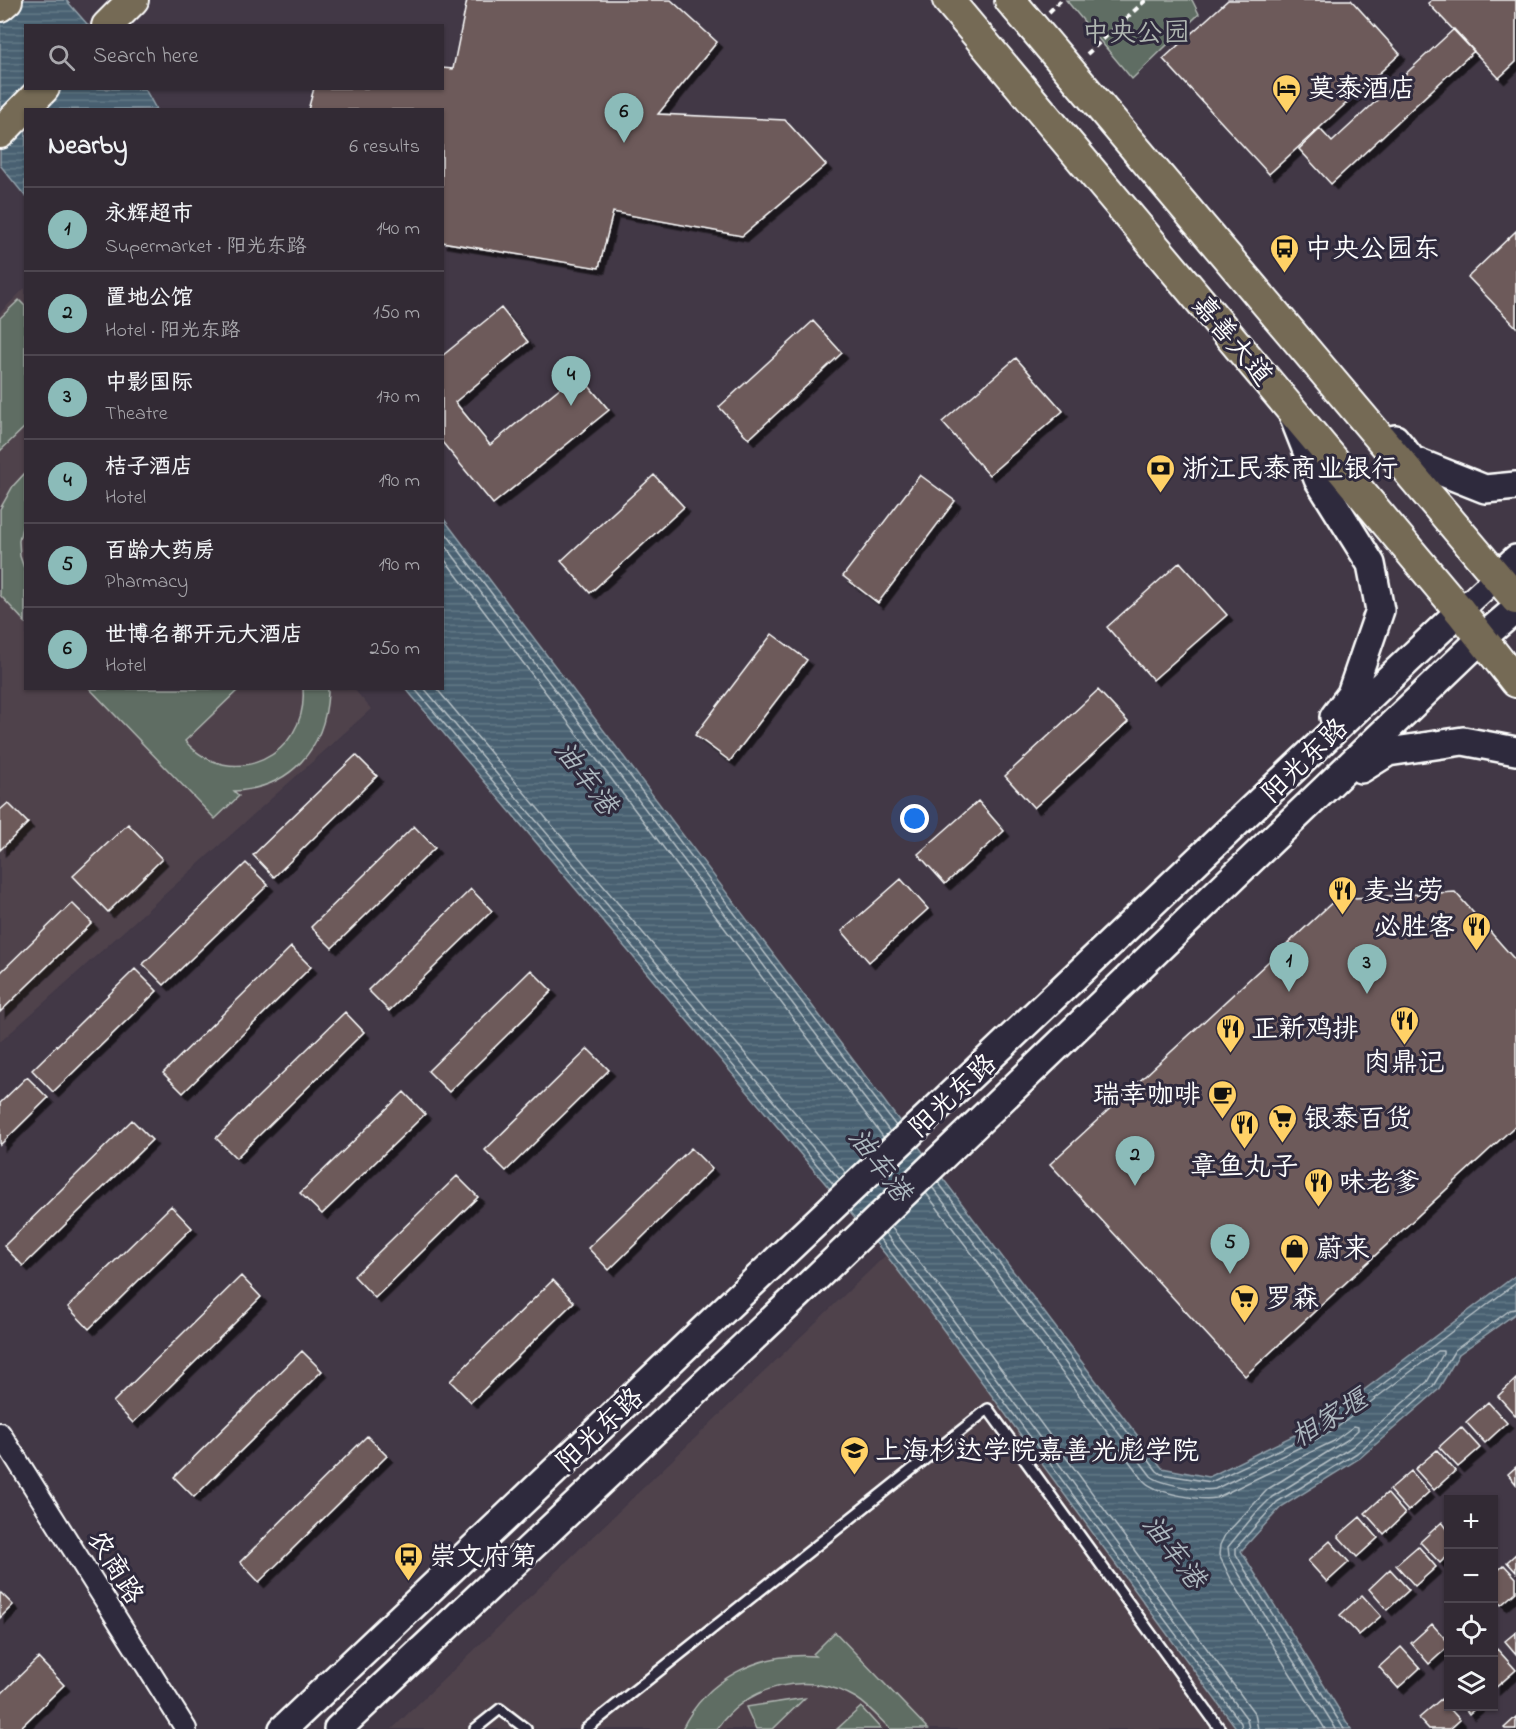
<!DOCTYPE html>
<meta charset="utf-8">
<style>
body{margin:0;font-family:"Indie Flower","LXGW WenKai TC",sans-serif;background:#3a323c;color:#f1f3f6}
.controls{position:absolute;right:18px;bottom:18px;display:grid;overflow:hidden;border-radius:0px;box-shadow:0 2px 4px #0004}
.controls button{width:54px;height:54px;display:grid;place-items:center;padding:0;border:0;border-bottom:2px solid #4d464f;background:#322a34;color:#f1f3f6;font:30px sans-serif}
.you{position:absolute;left:915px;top:819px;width:21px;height:21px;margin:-15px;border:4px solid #fff;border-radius:50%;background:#1a73e8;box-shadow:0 0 0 9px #1a73e833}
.badge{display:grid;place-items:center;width:39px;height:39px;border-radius:50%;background:#8bbbb9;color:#111;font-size:20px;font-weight:700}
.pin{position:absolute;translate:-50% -50px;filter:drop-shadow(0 2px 3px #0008)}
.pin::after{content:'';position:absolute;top:32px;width:21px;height:18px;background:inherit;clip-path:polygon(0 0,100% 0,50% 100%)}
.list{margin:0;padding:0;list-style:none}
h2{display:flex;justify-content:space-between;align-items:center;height:78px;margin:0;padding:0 24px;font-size:26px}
h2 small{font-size:20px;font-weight:400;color:#a8a7ac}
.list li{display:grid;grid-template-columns:39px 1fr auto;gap:18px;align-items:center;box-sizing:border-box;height:84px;padding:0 24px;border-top:2px solid #4d464f}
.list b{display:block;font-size:22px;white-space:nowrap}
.list p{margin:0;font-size:20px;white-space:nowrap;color:#a8a7ac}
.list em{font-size:20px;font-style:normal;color:#a8a7ac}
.icon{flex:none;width:33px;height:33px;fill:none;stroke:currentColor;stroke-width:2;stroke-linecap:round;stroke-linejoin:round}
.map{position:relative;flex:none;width:1516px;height:1729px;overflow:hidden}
.search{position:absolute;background:#322a34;box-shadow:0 2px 4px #0004;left:24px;top:24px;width:420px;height:66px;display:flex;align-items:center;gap:15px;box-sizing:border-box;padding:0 21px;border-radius:0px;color:#a8a7ac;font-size:22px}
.panel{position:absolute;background:#322a34;box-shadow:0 2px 4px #0004;left:24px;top:108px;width:420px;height:582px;border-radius:0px}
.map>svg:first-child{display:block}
.built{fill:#4f424c}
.park{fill:#5f6d63;stroke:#afb6b1;stroke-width:1.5}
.water{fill:url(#water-rules);stroke:#91a0aa;stroke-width:1.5}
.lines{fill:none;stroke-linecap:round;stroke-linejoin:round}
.shore{stroke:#b6c0c6;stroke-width:1.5}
.building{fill:#6d5a5a;stroke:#fff;stroke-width:1.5;filter:url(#shadow)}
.service-casing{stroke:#fff;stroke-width:14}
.minor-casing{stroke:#fff;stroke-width:24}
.tertiary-casing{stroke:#fff;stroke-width:28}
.secondary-casing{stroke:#fff;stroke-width:32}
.primary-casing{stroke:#fff;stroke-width:34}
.path{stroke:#fff;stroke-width:4;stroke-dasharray:6 4.5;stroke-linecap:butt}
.service{stroke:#2f2a3d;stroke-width:9}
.minor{stroke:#2f2a3d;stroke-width:20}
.tertiary{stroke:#2f2a3d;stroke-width:24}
.secondary{stroke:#2f2a3d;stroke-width:27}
.primary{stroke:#756a55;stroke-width:30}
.labels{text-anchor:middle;stroke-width:6;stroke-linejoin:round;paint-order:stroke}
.park-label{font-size:27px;fill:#afb6b1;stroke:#2f2a3d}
.poi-label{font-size:27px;fill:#fff;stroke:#2f2a3d;text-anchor:start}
.street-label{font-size:27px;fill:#fff;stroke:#2f2a3d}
.water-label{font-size:28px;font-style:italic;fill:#adb8bf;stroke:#2f2a3d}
</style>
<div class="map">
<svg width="1516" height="1729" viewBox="0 0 1516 1729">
<defs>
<pattern id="water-rules" width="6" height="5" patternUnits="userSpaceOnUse" patternTransform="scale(1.5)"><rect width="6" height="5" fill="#486171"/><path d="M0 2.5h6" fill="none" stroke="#637986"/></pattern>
<filter id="shadow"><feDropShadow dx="5.5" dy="5.5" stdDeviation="0" flood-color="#0009"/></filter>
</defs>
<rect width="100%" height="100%" fill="#423846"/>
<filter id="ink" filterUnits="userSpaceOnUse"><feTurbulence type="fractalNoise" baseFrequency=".0167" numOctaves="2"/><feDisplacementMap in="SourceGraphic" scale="12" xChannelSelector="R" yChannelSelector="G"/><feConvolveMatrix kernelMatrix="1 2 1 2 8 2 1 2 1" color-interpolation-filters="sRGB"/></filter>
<g filter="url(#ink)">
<!-- built -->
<path class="built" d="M 25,288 L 26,688 L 354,689 L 371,709 L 0,1042 L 0,313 Z
M 886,1255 L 931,1313 L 1237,1729 L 392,1729 Z"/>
<!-- park -->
<path class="park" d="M 1066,0 L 1192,0 L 1199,14 L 1132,79 Z
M 19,300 L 25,306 L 25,427 L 0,451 L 0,318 Z
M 25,473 L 25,513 L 19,541 L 20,556 L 25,571 L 25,622 L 0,595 L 0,509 L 13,486 Z
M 90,689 L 239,689 L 185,741 C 231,793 308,756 303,689 L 328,689 L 328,693 C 325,749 291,788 234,791 L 239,796 L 215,819 Z
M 835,1632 L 928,1729 L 890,1729 C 879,1718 869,1706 856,1698 C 809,1670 747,1684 717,1729 L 682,1729 C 707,1678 759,1652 815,1656 L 813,1654 Z
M 805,1698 L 773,1729 L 756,1729 L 746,1707 Z
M 861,1707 L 881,1729 L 837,1729 Z"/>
<!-- water -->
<path class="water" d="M 0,0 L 66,0 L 88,25 L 26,26 L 26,88 L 145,89 L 156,109 L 26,110 L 25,196 L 0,165 Z
M 443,518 L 1162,1468 L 1209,1477 L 1323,1421 L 1516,1275 L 1516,1313 L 1459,1354 L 1438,1390 L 1360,1458 L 1281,1507 L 1241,1551 L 1351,1729 L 1237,1729 L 931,1313 L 886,1255 L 406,689 L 442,688 Z"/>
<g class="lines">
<!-- shore -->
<path class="shore" d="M 442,528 L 896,1126
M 442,541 L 890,1132
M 442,556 L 884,1138
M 414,688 L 834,1185
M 424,688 L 840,1180
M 436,688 L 846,1173
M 938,1182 L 1157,1471 L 1161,1474 L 1211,1482 L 1326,1427 L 1516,1283
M 932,1187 L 1151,1476 C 1160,1484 1204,1492 1215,1489 L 1331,1432 L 1438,1351 L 1443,1351 L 1443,1354 L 1427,1382 L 1352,1447 L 1272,1497 L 1255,1514 L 1228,1547 L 1229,1556 L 1239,1574 L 1336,1729
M 926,1193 L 1144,1481 C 1155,1493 1200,1501 1216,1498 L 1334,1441 L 1354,1426 L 1358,1427 L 1358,1430 L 1347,1440 L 1268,1489 L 1225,1535 L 1220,1545 L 1219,1555 L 1231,1579 L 1325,1729
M 891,1227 L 950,1300 L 1255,1714 L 1258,1729
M 885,1233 L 942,1305 L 1247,1719 L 1249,1729
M 879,1238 L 936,1309 L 1241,1723 L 1242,1729
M 1344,1729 L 1245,1570 L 1236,1554 L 1236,1548 L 1277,1502 L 1357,1453 L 1433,1386 L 1455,1350 L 1510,1310 L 1516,1309"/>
</g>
<!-- building -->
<path class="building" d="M 467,0 L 671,0 L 717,42 L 658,114 L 785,120 L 826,165 L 742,236 L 613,212 L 599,268 L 442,242 L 442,110 L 308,110 L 314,88 L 442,88 L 442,68 L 453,69 Z
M 1228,0 L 1351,0 L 1400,54 L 1269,174 L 1163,59 Z
M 1432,0 L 1516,0 L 1516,62 L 1499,78 L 1428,3 Z
M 1454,29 L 1474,51 L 1331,184 L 1299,149 L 1320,129 L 1332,142 Z
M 1516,231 L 1516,327 L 1468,277 Z
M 501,308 L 528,342 L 455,402 L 490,445 L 578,373 L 609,410 L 493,504 L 442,442 L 442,356 Z
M 813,321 L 842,353 L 749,439 L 719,407 Z
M 1016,358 L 1063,411 L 989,475 L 942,422 Z
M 654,475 L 684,507 L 590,593 L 561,561 Z
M 920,475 L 955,501 L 878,603 L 843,576 Z
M 1180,562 L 1227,615 L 1153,680 L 1107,627 Z
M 772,634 L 807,660 L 730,761 L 695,735 Z
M 1098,690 L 1128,722 L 1034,808 L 1005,776 Z
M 356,755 L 377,776 L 274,877 L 253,855 Z
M 978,801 L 1004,831 L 945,884 L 918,854 Z
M 8,803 L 28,823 L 0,850 L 0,810 Z
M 128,824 L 162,859 L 108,912 L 73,876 Z
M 414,826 L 435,848 L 332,948 L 311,927 Z
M 246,863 L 268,885 L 164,985 L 143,964 Z
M 901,879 L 928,909 L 869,962 L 842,931 Z
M 471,889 L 492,911 L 389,1011 L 368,990 Z
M 1455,892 L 1516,961 L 1516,1125 L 1245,1376 L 1050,1164 L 1336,899 Z
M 72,903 L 92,923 L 0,1012 L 0,973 Z
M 291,947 L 311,967 L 183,1093 L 163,1073 Z
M 135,969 L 157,991 L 53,1092 L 32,1070 Z
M 531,970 L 552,991 L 449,1092 L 428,1071 Z
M 345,1012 L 364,1032 L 236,1158 L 216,1138 Z
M 588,1049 L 609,1070 L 506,1171 L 485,1150 Z
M 27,1077 L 48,1098 L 0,1145 L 0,1103 Z
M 404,1092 L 425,1114 L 322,1214 L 300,1193 Z
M 132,1120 L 152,1140 L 23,1266 L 4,1246 Z
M 691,1148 L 712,1169 L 609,1270 L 588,1248 Z
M 457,1176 L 478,1197 L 375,1298 L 354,1276 Z
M 171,1206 L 192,1228 L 89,1329 L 68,1307 Z
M 241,1276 L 261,1297 L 133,1423 L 113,1402 Z
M 553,1280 L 574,1302 L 471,1402 L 450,1381 Z
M 302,1351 L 322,1371 L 194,1497 L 174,1477 Z
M 1516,1379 L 1516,1416 L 1498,1396 Z
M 1488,1402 L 1507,1423 L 1485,1443 L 1466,1422 Z
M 1461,1427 L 1480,1448 L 1458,1467 L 1439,1447 Z
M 367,1436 L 387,1456 L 259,1582 L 240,1562 Z
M 1437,1450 L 1455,1471 L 1434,1490 L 1415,1469 Z
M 1516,1467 L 1516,1484 L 1508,1474 Z
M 1411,1471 L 1429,1492 L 1408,1511 L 1389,1490 Z
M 1387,1493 L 1405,1514 L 1384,1534 L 1365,1513 Z
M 1360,1517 L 1378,1538 L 1357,1557 L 1338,1536 Z
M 1442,1522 L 1448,1530 L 1448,1555 L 1440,1563 L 1420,1542 Z
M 1330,1541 L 1349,1562 L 1327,1582 L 1308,1561 Z
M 1418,1546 L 1436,1567 L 1415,1586 L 1396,1565 Z
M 1516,1554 L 1516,1572 L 1507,1562 Z
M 1504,1565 L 1516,1578 L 1516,1592 L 1501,1605 L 1494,1596 L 1494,1574 Z
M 1390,1569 L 1409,1590 L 1387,1610 L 1369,1589 Z
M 0,1592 L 13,1605 L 0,1618 Z
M 1362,1595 L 1381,1616 L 1359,1635 L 1340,1615 Z
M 1432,1624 L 1448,1642 L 1448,1647 L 1429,1664 L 1411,1643 Z
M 1516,1632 L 1516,1654 L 1505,1641 Z
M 1401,1647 L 1420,1668 L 1398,1688 L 1379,1667 Z
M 1497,1649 L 1516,1670 L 1494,1689 L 1494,1652 Z
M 38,1658 L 64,1685 L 19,1729 L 0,1729 L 0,1695 Z
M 1441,1699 L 1460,1720 L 1450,1729 L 1429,1729 L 1419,1718 Z
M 1463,1706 L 1478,1706 L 1469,1714 Z
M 1516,1717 L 1516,1729 L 1505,1729 L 1504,1728 Z"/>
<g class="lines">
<defs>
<path id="service" d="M 475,1729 L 500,1709 L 526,1729
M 586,1729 L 988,1409 L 1220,1729"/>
<path id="minor" d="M 0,1433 L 186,1729"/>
<path id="tertiary" d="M 1460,611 L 1498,576"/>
<path id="secondary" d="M 1294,418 L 1318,479 L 1371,564 L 1380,610 L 1351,694 L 1334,717
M 1395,439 L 1412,460 L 1485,489 L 1516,486
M 1498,576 L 1516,559
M 1361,769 L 1388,752 L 1463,741 L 1516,751
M 283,1729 L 1460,611
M 338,1729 L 790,1303 L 1482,638 L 1516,609"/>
<path id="primary" d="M 948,0 L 1460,611 L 1516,682
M 1010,0 L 1516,599
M 0,6 L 7,0
M 107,26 L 133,0
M 0,133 L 44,88"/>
</defs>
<!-- service casing -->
<use href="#service" class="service-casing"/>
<!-- minor casing -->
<use href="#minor" class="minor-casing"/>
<!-- tertiary casing -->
<use href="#tertiary" class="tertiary-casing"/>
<!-- secondary casing -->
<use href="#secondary" class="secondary-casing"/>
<!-- primary casing -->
<use href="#primary" class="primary-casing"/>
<!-- path -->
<path class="path" d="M 1049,12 L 1061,0
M 1087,54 L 1146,0"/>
<!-- service -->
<use href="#service" class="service"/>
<!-- minor -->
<use href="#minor" class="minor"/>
<!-- tertiary -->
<use href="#tertiary" class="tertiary"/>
<!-- secondary -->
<use href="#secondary" class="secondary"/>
<!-- primary -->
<use href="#primary" class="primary"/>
</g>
</g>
<!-- icons -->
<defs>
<symbol id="hotel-pin" viewBox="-11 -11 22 30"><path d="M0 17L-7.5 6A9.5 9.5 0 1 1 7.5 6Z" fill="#ffd166" stroke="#2f2a3d"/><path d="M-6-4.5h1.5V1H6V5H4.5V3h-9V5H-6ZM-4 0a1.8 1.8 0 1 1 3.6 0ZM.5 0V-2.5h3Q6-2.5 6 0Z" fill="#111"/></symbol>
<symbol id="bus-pin" viewBox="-11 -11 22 30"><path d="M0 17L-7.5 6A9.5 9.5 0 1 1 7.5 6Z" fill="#ffd166" stroke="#2f2a3d"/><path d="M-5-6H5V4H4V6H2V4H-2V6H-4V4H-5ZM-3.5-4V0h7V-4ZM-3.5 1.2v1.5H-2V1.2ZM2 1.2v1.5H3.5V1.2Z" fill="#111"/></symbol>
<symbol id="bank-pin" viewBox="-11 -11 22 30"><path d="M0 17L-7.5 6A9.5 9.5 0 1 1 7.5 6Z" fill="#ffd166" stroke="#2f2a3d"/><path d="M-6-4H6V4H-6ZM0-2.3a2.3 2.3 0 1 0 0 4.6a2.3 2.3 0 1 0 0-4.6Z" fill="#111"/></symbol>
<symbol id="restaurant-pin" viewBox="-11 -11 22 30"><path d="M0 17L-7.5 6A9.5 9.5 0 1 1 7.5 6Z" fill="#ffd166" stroke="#2f2a3d"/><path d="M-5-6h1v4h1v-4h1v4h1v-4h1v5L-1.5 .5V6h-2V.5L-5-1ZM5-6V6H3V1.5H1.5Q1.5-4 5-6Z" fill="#111"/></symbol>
<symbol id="cafe-pin" viewBox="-11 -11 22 30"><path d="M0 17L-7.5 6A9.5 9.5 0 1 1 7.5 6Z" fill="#ffd166" stroke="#2f2a3d"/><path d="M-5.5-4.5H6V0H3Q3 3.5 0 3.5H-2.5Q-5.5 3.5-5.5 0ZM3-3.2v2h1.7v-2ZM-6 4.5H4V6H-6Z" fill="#111"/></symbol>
<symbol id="supermarket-pin" viewBox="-11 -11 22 30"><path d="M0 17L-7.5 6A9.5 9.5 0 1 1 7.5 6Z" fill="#ffd166" stroke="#2f2a3d"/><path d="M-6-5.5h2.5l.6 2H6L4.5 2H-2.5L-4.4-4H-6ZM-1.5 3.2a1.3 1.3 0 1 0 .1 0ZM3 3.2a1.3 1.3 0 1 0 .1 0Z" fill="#111"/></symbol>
<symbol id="shop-pin" viewBox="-11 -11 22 30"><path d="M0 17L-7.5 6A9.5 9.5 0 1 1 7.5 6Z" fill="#ffd166" stroke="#2f2a3d"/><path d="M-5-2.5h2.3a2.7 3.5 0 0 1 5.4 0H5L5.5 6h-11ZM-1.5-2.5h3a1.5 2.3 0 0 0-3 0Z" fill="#111"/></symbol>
<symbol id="university-pin" viewBox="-11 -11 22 30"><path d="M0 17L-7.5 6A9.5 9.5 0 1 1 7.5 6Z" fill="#ffd166" stroke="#2f2a3d"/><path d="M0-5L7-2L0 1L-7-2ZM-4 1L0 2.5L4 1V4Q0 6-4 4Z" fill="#111"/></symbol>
</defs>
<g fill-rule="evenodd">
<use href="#hotel-pin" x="1270" y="72" width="33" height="45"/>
<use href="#bus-pin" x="1268" y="232" width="33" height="45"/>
<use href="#bank-pin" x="1144" y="452" width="33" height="45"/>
<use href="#restaurant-pin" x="1326" y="874" width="33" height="45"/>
<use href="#restaurant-pin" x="1460" y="910" width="33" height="45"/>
<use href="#restaurant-pin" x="1388" y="1004" width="33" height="45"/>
<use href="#restaurant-pin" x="1214" y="1012" width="33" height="45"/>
<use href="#cafe-pin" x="1206" y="1078" width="33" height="45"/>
<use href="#supermarket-pin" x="1266" y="1102" width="33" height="45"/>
<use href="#restaurant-pin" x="1228" y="1108" width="33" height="45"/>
<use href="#restaurant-pin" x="1302" y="1166" width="33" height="45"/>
<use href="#shop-pin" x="1278" y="1232" width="33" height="45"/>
<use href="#supermarket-pin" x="1228" y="1282" width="33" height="45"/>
<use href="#university-pin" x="838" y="1434" width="33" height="45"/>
<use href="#bus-pin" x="392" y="1540" width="33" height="45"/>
</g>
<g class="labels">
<!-- park labels -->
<g class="park-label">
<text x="1136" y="41">中央公园</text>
</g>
<!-- poi labels -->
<g class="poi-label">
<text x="1308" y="97">莫泰酒店</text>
<text x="1305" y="257">中央公园东</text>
<text x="1182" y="477">浙江民泰商业银行</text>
<text x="1363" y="899">麦当劳</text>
<text x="1455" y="935" text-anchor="end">必胜客</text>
<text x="1251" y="1037">正新鸡排</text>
<text x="1404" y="1071" text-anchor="middle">肉鼎记</text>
<text x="1201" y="1103" text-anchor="end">瑞幸咖啡</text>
<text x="1304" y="1127">银泰百货</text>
<text x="1244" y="1175" text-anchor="middle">章鱼丸子</text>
<text x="1339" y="1191">味老爹</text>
<text x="1316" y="1257">蔚来</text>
<text x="1265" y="1307">罗森</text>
<text x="875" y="1459">上海杉达学院嘉善光彪学院</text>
<text x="429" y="1565">崇文府第</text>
</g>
<!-- street labels -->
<g class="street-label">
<text transform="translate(1233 340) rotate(50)" y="9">嘉善大道</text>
<text transform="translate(1304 760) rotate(-44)" y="9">阳光东路</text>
<text transform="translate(952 1095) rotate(-43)" y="9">阳光东路</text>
<text transform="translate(599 1429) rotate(-43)" y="9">阳光东路</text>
<text transform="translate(116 1567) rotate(58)" y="9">农商路</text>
</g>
<!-- water labels -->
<g class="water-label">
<text transform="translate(587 777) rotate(53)" y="10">油车港</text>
<text transform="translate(881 1164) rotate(53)" y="10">油车港</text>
<text transform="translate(1328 1417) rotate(-31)" y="10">相家堰</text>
<text transform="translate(1175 1551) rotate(53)" y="10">油车港</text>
</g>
</g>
</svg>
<div class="controls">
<button>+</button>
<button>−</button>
<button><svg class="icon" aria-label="locate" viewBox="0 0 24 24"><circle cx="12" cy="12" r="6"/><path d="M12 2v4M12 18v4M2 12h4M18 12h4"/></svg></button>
<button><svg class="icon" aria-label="layers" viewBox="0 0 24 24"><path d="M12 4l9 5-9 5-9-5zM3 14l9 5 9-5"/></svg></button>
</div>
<div class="you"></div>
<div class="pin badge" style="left:1289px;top:992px">1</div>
<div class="pin badge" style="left:1135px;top:1186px">2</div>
<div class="pin badge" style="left:1367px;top:994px">3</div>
<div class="pin badge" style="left:571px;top:406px">4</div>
<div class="pin badge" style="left:1230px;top:1274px">5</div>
<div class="pin badge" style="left:624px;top:143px">6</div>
<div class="search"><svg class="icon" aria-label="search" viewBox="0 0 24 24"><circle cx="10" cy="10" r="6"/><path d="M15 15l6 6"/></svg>Search here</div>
<section class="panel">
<h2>Nearby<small>6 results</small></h2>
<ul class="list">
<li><span class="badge">1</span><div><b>永辉超市</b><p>Supermarket · 阳光东路</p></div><em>140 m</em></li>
<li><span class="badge">2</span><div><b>置地公馆</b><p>Hotel · 阳光东路</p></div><em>150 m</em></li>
<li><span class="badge">3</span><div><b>中影国际</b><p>Theatre</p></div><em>170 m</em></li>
<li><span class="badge">4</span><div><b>桔子酒店</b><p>Hotel</p></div><em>190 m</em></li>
<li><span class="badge">5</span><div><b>百龄大药房</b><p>Pharmacy</p></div><em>190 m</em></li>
<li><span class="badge">6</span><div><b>世博名都开元大酒店</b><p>Hotel</p></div><em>250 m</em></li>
</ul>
</section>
</div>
